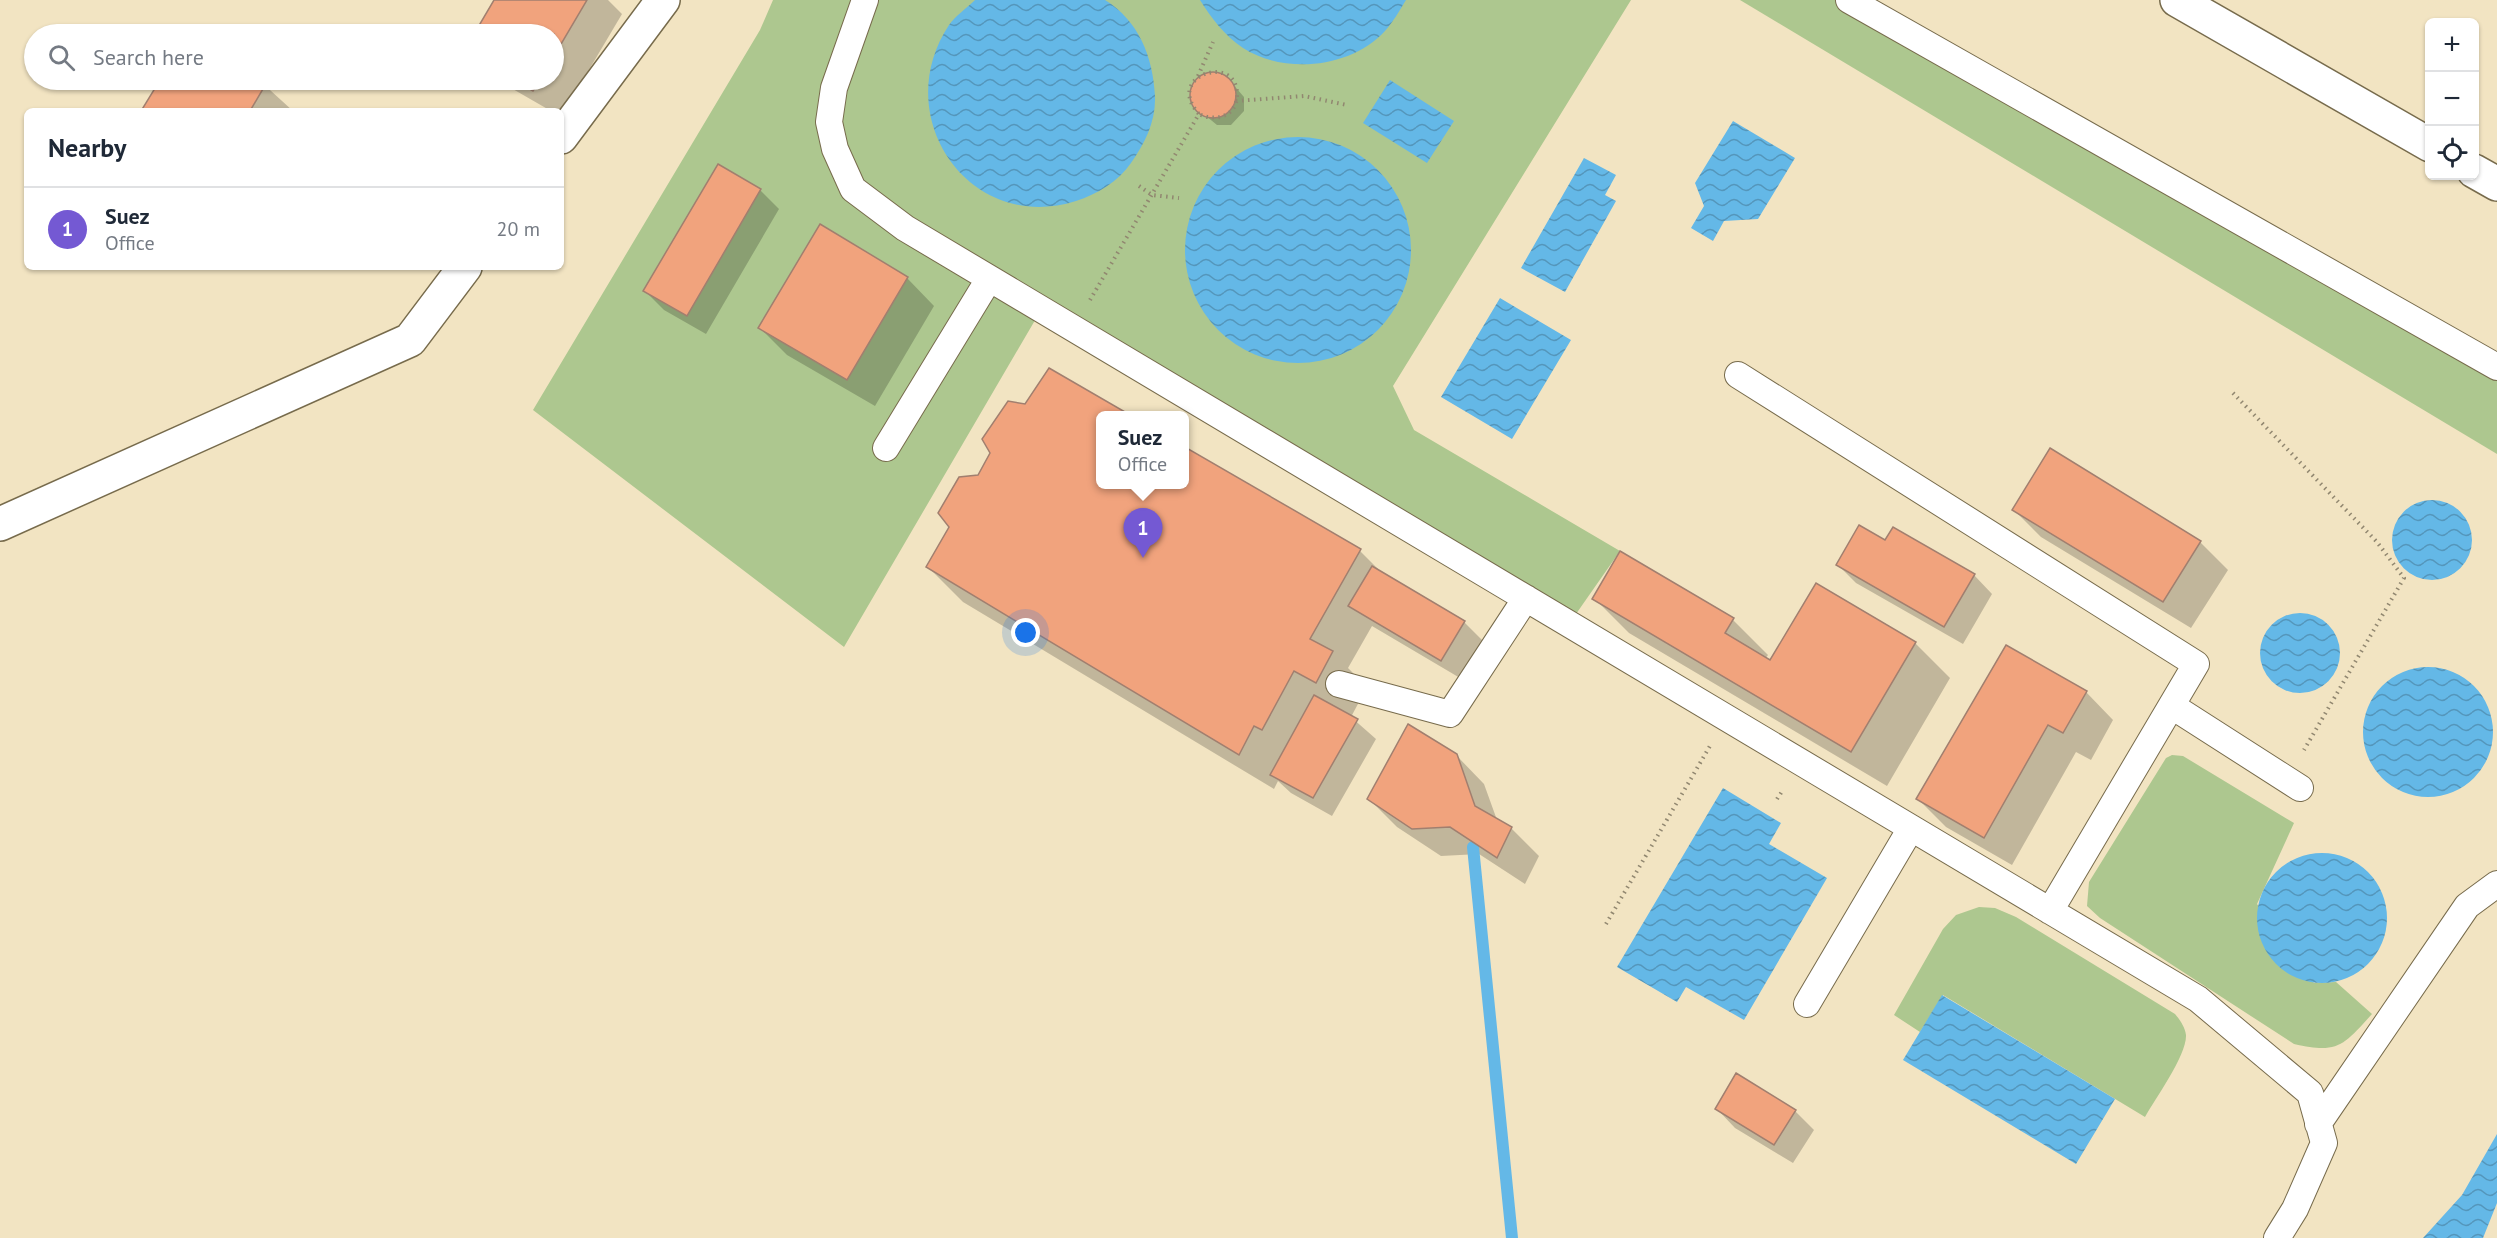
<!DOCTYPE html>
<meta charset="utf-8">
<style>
body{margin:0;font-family:"PT Sans",sans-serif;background:#f2f2f3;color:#1f2937}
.controls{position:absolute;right:18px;top:18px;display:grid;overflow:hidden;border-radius:9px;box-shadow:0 2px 4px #0004}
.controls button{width:54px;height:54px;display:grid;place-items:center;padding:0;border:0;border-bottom:2px solid #e0e1e3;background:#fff;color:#1f2937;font:30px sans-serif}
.you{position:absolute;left:1026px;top:633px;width:21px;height:21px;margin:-15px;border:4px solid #fff;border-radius:50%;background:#1a73e8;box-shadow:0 0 0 9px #1a73e833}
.badge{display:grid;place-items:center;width:39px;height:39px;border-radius:50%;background:#7459d3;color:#fff;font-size:20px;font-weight:700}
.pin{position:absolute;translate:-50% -50px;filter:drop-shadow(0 2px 3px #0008)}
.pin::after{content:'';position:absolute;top:32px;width:21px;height:18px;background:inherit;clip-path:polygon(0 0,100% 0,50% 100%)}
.popup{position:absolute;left:1096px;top:411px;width:93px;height:78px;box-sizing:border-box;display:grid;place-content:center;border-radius:9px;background:#fff;filter:drop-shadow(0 2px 4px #0005);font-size:20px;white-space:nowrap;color:#747a83}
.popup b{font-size:22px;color:#1f2937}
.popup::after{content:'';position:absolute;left:50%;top:100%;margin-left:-12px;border:12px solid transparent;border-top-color:#fff}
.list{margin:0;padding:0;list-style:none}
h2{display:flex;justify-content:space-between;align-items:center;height:78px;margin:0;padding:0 24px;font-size:26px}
h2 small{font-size:20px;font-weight:400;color:#747a83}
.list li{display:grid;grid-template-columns:39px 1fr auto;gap:18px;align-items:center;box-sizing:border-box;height:84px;padding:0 24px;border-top:2px solid #e0e1e3}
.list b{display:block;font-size:22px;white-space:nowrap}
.list p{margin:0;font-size:20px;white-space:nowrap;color:#747a83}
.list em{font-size:20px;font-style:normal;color:#747a83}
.icon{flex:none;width:33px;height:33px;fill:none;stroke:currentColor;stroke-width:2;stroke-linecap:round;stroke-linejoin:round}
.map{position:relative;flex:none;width:2497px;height:1238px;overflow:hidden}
.search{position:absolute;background:#fff;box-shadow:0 2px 4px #0004;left:24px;top:24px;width:540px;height:66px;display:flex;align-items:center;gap:15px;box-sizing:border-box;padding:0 21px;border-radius:33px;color:#747a83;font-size:22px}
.panel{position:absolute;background:#fff;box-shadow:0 2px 4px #0004;left:24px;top:108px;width:540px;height:162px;border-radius:9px}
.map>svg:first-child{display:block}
.green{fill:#adc78f}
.water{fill:url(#water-waves)}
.shadow{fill:#0003}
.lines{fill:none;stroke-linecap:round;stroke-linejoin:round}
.stream{stroke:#64b8e7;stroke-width:12}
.building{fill:#f1a37d;stroke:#a17f6f;stroke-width:1.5}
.lane-casing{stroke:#776b4c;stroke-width:28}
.street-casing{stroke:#776b4c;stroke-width:36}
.path{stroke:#918770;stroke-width:4;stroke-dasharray:1.5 4.5;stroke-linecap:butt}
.lane{stroke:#fff;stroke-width:26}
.street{stroke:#fff;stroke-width:33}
</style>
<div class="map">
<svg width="2497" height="1238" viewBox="0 0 2497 1238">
<defs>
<pattern id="water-waves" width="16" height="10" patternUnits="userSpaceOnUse" patternTransform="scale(1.5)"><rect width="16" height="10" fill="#64b8e7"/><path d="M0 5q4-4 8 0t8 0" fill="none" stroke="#5496bb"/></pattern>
</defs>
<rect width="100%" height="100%" fill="#f2e4c2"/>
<!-- green -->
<path class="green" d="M 773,0 L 1631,0 L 1393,386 L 1414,430 L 1620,551 L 1569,624 L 1041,310 L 844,647 L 533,410 L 760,30 Z
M 1740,0 L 1845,0 L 2497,370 L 2497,454 Z
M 2172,755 L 2183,756 L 2294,823 L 2257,904 L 2314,983 L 2336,982 L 2372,1014 C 2343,1046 2338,1054 2294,1044 L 2100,918 L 2087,906 L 2089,882 L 2166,758 Z
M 1979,907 L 1995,908 L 2016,917 L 2175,1014 C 2180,1020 2185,1027 2186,1035 C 2187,1055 2155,1099 2145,1117 L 1943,995 L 1920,1032 L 1894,1015 L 1943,929 L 1956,915 Z"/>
<!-- water -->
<path class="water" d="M 975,0 L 1105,0 C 1139,21 1153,57 1155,96 C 1156,121 1145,143 1131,163 C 1118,182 1097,194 1076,201 C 970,235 888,117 949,25 C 955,16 967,8 975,0 Z
M 1200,0 L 1406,0 C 1400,10 1393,22 1385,31 C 1351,68 1285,75 1243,48 C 1224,35 1212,19 1200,0 Z
M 1390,80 L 1454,121 L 1427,163 L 1363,123 Z
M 1733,121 L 1795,158 L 1758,219 L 1724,221 L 1713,241 L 1691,228 L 1704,206 L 1695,183 Z
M1185 250a113 113 0 1 1 226 0a113 113 0 1 1-226 0Z
M 1584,158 L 1616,175 L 1605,195 L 1616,201 L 1565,292 L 1521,268 Z
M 1500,298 L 1571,340 L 1512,439 L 1441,397 Z
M2392 540a40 40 0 1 1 80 0a40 40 0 1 1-80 0Z
M2260 653a40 40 0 1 1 80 0a40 40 0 1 1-80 0Z
M2363 732a65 65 0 1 1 130 0a65 65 0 1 1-130 0Z
M 1723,788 L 1781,823 L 1769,844 L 1827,878 L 1744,1020 L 1686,987 L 1677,1002 L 1617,967 Z
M2257 918a65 65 0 1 1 130 0a65 65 0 1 1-130 0Z
M 1942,995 L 2115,1099 L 2076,1164 L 1903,1060 Z
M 2497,1134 L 2497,1203 L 2483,1238 L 2423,1238 L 2462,1195 Z"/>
<!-- shadow -->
<path class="shadow" d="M 496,0 L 608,0 L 622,14 L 561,117 L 561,111 L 551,111 L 497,80 L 554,80 L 554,34 L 476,34 Z
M 1218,74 L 1230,81 L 1244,97 L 1244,111 L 1231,125 L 1217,125 L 1195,107 L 1193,100 L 1194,87 L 1203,76 Z
M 161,80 L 259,80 L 293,111 L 143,111 Z
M 760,190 L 779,209 L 706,334 L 664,310 L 645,291 Z
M 907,278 L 934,306 L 875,406 L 787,355 L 760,328 Z
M 1101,416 L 1101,484 L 1185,484 L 1185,448 L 1360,551 L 1384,575 L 1464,622 L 1483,641 L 1460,678 L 1372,626 L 1348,668 L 1367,687 L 1351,717 L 1376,739 L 1332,816 L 1291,793 L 1278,781 L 1274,789 L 963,602 L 928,567 L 979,477 Z
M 2051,451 L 2200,542 L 2228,570 L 2191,628 L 2041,537 L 2014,510 Z
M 1886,542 L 1974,575 L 1992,594 L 1963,644 L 1856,583 L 1838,565 Z
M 1594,598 L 1733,620 L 1768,655 L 1765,659 L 1770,662 L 1915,643 L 1950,678 L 1887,786 L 1629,633 Z
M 2086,692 L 2113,720 L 2091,760 L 2076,752 L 2012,865 L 1946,827 L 1918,799 Z
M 1456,755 L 1484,784 L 1497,820 L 1511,828 L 1539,856 L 1525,884 L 1479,854 L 1441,856 L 1397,827 L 1369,799 Z
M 1717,1109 L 1795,1111 L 1814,1130 L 1793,1163 L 1735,1128 Z"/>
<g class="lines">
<!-- stream -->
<path class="stream" d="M 1473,847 L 1512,1238"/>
</g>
<!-- building -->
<path class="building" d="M 494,0 L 587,0 L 554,56 L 554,34 L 474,34 Z
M1190 95a23 23 0 1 1 46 0a23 23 0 1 1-46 0Z
M 160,80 L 262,80 L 267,82 L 250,111 L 141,111 Z
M 514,80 L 540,80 L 533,91 Z
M 718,164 L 761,189 L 687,316 L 643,291 Z
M 820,224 L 908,277 L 847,380 L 758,328 Z
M 1049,368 L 1132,416 L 1101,416 L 1101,484 L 1185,484 L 1185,447 L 1361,549 L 1310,639 L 1333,651 L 1316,683 L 1294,671 L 1262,730 L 1254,726 L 1239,755 L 926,567 L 949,527 L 938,513 L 959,477 L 978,475 L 990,453 L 982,439 L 1008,401 L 1025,404 Z
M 2050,448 L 2201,541 L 2163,602 L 2012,510 Z
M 1859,525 L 1885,540 L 1893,527 L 1975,574 L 1944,627 L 1836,565 Z
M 1620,551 L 1734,618 L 1725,633 L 1770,660 L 1816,583 L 1916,642 L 1851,752 L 1592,599 Z
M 1372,566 L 1465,621 L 1441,661 L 1348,606 Z
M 2006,645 L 2087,691 L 2063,733 L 2048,725 L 1984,838 L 1916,799 Z
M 1314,695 L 1358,719 L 1313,798 L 1270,775 Z
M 1408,724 L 1457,754 L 1475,806 L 1512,827 L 1497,858 L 1450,827 L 1412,829 L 1367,799 Z
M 1736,1073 L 1796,1110 L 1774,1145 L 1715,1109 Z"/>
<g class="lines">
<defs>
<path id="lane" d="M 865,0 L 834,88 L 829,122 L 835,149 L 853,189 L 905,228 L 2198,999 L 2310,1093 L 2324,1143 L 2295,1209 L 2277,1238
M 1849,0 L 2497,367
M 1738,375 L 2196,664 L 2050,911
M 886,448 L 989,279
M 1339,684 L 1450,714 L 1526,598
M 2172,706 L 2300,788
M 1807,1004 L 1911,828
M 2318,1124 L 2467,906 L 2497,884"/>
<path id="street" d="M 2177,0 L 2430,145
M 561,137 L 663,0
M 2474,171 L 2497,184
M 0,524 L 410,340 L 465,267"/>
</defs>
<!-- lane casing -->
<use href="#lane" class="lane-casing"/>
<!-- street casing -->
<use href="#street" class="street-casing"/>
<!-- path -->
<path class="path" d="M 1198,76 L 1213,42
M 1236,101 L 1304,96 L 1347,105
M 1139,186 L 1152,195 L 1179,198
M 1090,300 L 1199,114 C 1163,75 1239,52 1237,96 C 1236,117 1215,122 1199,114
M 2233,393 L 2377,542 L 2404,578 L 2304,750
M 1777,799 L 1783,790
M 1606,924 L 1710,746"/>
<!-- lane -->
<use href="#lane" class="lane"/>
<!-- street -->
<use href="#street" class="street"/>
</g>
</svg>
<div class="controls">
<button>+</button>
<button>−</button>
<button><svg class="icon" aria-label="locate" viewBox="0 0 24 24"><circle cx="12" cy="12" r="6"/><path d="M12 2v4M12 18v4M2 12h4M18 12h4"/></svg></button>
</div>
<div class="you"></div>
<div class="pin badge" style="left:1143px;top:558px">1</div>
<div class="popup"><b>Suez</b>Office</div>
<div class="search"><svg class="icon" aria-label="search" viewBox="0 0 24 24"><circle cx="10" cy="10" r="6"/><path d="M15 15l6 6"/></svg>Search here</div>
<section class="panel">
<h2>Nearby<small></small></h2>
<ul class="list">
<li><span class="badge">1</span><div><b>Suez</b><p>Office</p></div><em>20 m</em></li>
</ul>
</section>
</div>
